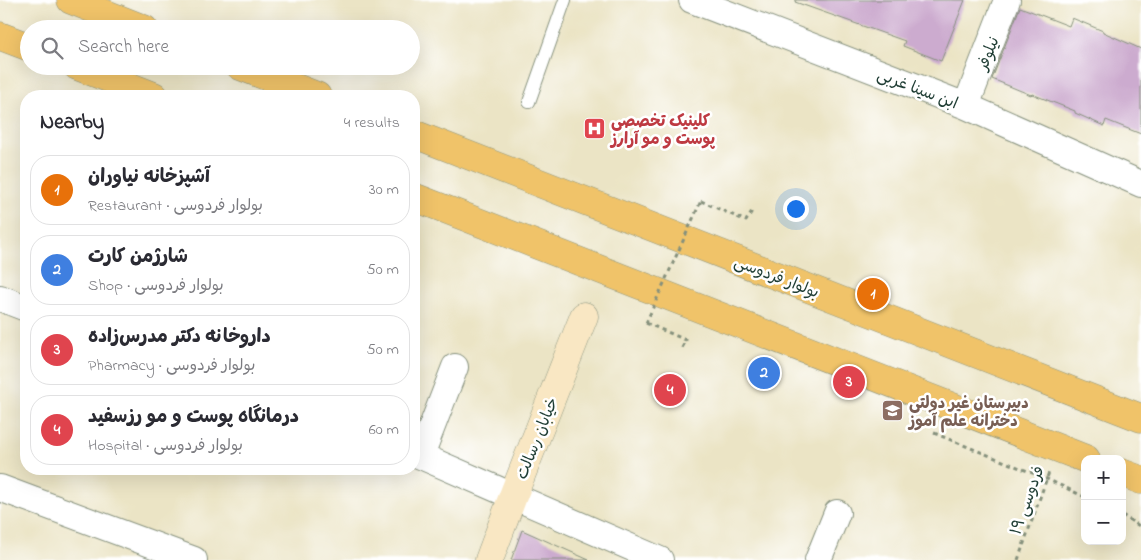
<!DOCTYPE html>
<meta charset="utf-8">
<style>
body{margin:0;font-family:"Indie Flower","Playpen Sans Arabic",sans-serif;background:#f2f2f3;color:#2b2b33}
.controls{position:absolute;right:15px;bottom:15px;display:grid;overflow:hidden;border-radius:10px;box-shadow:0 5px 20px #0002}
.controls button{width:45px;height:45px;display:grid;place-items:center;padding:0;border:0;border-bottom:1px solid #e1e1e2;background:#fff;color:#2b2b33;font:25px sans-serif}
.you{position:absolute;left:795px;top:208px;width:18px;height:18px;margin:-12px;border:4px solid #fff;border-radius:50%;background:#1a73e8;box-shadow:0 0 0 8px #1a73e833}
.badge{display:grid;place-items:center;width:32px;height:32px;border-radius:50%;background:#c8321e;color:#fff;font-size:16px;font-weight:700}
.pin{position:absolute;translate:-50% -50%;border:2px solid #fff;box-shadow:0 1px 5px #0006}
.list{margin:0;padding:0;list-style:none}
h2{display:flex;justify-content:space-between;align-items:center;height:65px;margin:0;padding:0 20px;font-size:21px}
h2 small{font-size:16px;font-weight:400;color:#7c7c81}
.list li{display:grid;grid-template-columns:32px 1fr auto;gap:15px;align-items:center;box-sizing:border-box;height:70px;margin:0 10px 10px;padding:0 10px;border:1px solid #e1e1e2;border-radius:20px}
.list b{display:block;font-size:19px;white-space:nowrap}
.list p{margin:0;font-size:16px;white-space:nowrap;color:#7c7c81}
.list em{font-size:16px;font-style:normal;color:#7c7c81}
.icon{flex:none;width:28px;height:28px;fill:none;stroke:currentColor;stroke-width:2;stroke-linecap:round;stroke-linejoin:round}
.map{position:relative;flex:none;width:1141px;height:560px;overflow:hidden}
.search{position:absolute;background:#fff;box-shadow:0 5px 20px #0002;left:20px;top:20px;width:400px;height:55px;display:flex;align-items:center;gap:12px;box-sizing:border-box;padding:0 18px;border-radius:28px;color:#7c7c81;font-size:19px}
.panel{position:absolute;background:#fff;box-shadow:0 5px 20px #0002;left:20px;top:90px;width:400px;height:385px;border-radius:20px}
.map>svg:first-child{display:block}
.building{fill:#ccabcf}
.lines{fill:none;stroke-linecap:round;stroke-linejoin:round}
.lane-casing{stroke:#85907c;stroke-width:14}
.street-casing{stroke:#85907c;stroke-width:28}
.secondary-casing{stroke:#85907c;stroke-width:29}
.primary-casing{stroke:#85907c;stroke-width:29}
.path{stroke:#85907c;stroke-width:3;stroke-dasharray:4 4;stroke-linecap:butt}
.lane{stroke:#fff;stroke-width:12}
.street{stroke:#fff;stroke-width:26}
.secondary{stroke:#f9e7c3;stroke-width:28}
.primary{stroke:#f0c369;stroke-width:28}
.path-bridge{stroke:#85907c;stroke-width:3;stroke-dasharray:4 4;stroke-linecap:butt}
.labels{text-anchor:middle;stroke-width:5;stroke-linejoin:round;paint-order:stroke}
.street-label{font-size:16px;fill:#1f3d34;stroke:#fff}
.health-label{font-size:16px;font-weight:bold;fill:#be3a42;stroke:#fff;text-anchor:start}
.education-label{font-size:16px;font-weight:bold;fill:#785e54;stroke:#fff;text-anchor:start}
</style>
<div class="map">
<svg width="1141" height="560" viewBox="0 0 1141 560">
<rect width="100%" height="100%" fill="#fff"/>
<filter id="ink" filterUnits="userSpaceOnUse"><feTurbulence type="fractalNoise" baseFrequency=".02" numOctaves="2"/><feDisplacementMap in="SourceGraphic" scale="10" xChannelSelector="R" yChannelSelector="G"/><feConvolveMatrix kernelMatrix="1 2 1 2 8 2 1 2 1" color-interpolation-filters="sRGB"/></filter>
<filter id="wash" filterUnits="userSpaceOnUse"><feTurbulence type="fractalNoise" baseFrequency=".0096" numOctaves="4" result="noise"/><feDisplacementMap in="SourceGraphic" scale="20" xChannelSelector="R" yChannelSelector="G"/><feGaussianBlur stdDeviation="1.12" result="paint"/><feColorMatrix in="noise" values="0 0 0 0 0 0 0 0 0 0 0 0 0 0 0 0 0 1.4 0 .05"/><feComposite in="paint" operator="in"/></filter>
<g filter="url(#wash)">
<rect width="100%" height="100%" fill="#ebe4c5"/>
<g id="blocks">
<!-- building -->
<path class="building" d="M 796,0 L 965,0 L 941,61 L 903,46 L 905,41 L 795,2 Z
M 1020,7 L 1069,26 L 1072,18 L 1103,31 L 1103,32 L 1141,49 L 1141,134 L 1106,120 L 1104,126 L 1075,113 L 1075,111 L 1032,94 L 1031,95 L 992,79 Z
M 522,530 L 589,560 L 511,560 Z"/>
</g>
</g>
<g filter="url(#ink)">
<use href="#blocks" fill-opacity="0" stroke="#85907c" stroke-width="1"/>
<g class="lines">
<defs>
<path id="lane" d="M 529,102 L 565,0"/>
<path id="street" d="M 692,0 L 966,106 L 1141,184
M 966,106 L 1007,0
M 0,298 L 26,308
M 414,453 L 660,560
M 421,455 L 455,367
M 0,488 L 194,560
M 818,560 L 837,513"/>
<path id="secondary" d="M 489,560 L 513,496 L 584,316"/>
<path id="primary" d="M 71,0 L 144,29
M 0,36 L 29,47
M 77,66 L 154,96
M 240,66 L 317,96
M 414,134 L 1141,418
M 414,197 L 1086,459
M 1122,473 L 1141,480"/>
</defs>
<!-- lane casing -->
<use href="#lane" class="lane-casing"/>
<!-- street casing -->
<use href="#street" class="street-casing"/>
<!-- secondary casing -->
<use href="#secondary" class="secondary-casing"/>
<!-- primary casing -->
<use href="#primary" class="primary-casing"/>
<!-- path -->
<path class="path" d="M 701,201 L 746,221 L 752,211
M 646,323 L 686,340 L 681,350
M 934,433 L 1047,479 L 1085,497
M 1122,515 L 1141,527
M 1018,560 L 1049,472"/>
<!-- lane -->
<use href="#lane" class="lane"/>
<!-- street -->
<use href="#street" class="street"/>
<!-- secondary -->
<use href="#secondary" class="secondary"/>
<!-- primary -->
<use href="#primary" class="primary"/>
<!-- path-bridge -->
<path class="path-bridge" d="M 646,323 L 701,201"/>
</g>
</g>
<!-- icons -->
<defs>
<symbol id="hospital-square" viewBox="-11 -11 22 22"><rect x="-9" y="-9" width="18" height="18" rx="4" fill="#e0444e" stroke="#fff"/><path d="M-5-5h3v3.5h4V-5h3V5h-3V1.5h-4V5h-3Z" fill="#fff"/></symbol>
<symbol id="school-square" viewBox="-11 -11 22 22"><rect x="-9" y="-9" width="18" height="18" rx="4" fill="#8d6e63" stroke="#fff"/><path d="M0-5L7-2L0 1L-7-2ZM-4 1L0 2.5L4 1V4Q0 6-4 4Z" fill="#fff"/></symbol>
</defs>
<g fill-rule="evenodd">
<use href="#hospital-square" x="582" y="116" width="25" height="25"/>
<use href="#school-square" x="880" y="398" width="25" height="25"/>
</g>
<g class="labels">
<!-- street labels -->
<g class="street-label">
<text transform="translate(987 53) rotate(-68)" y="6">نیلوفر</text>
<text transform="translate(918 88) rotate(21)" y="6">ابن سینا غربی</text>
<text transform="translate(777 276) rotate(21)" y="6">بولوار فردوسی</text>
<text transform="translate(536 438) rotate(-68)" y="6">خیابان رسالت</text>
<text transform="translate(1026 500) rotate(-70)" y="6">فردوسی ۱۹</text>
</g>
<!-- health labels -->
<g class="health-label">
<text x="611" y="126">کلینیک تخصصی<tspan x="611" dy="18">پوست و مو آرارز</tspan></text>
</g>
<!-- education labels -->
<g class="education-label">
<text x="909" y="408">دبیرستان غیر دولتی<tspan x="909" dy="18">دخترانه علم آموز</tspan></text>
</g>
</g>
</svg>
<div class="controls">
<button>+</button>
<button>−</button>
</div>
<div class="you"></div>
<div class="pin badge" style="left:873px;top:294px;background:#e8710a">1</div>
<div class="pin badge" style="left:764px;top:373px;background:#3f7fe0">2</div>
<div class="pin badge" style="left:849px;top:382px;background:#e0444e">3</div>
<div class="pin badge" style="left:670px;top:390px;background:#e0444e">4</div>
<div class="search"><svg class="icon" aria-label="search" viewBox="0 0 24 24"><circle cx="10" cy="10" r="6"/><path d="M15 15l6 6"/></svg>Search here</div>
<section class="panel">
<h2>Nearby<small>4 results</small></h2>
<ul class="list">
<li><span class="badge" style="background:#e8710a">1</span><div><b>آشپزخانه نیاوران</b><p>Restaurant · بولوار فردوسی</p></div><em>30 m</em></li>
<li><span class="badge" style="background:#3f7fe0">2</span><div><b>شارژمن کارت</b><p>Shop · بولوار فردوسی</p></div><em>50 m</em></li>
<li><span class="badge" style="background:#e0444e">3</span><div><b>داروخانه دکتر مدرس‌زاده</b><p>Pharmacy · بولوار فردوسی</p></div><em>50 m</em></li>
<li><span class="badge" style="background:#e0444e">4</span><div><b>درمانگاه پوست و مو رزسفید</b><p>Hospital · بولوار فردوسی</p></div><em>60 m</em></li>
</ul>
</section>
</div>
